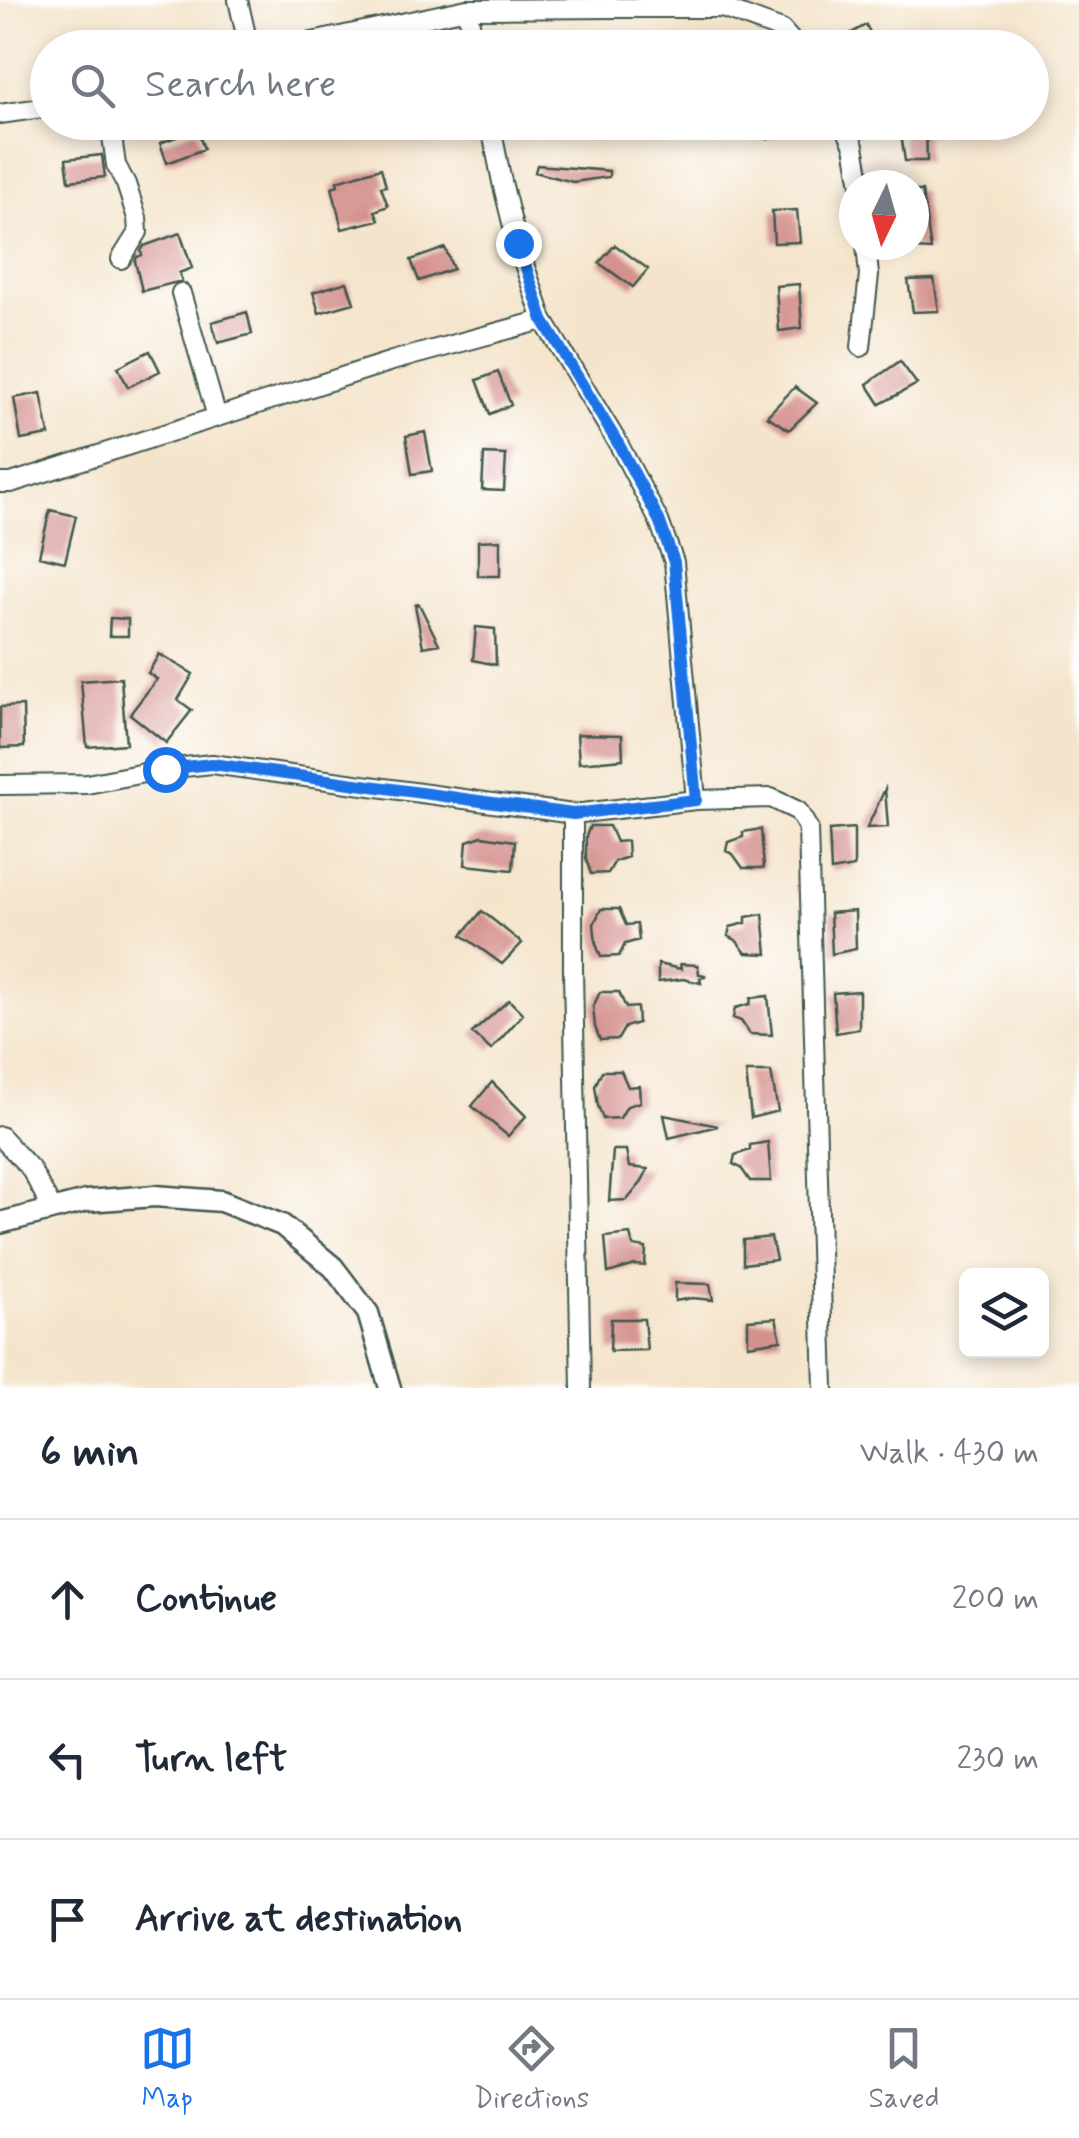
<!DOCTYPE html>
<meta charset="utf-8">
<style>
body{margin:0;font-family:Mynerve,sans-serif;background:#f2f2f3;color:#1f2937}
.controls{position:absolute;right:30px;bottom:30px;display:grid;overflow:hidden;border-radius:15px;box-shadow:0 5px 15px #0003}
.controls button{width:90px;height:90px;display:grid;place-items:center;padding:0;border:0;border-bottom:2px solid #e0e1e3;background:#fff;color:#1f2937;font:50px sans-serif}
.compass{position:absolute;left:839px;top:170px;width:90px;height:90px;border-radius:50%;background:#fff;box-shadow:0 5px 15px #0003;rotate:185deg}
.stop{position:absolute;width:30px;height:30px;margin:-22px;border:8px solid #1a73e8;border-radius:50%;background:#fff}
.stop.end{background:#1a73e8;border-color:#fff;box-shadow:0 2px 10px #0008}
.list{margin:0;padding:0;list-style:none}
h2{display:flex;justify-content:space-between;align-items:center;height:130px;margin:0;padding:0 40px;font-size:42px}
h2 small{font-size:32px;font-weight:400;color:#747a83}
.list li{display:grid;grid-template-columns:65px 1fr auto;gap:30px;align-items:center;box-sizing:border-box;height:160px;padding:0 40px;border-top:2px solid #e0e1e3}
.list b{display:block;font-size:38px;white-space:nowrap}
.list em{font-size:32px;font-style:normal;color:#747a83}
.icon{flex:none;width:55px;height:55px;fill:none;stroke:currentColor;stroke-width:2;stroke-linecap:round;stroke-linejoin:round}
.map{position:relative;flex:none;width:1079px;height:1388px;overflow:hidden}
.search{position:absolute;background:#fff;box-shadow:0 5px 15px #0003;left:30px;right:30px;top:30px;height:110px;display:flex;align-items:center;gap:25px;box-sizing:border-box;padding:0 35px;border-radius:55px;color:#747a83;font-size:38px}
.sheet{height:610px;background:#fff}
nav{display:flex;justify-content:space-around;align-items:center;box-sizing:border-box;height:140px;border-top:2px solid #e0e1e3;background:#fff;font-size:28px;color:#747a83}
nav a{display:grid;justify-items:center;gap:5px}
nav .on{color:#1a73e8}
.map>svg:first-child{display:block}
.building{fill:#d4918e}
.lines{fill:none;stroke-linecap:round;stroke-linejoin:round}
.minor-casing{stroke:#3f564b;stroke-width:22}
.tertiary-casing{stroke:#3f564b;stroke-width:25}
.minor{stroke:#fff;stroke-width:18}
.tertiary{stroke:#fff;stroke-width:20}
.route{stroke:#1a73e8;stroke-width:12}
</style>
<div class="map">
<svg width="1079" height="1388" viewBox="0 0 1079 1388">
<rect width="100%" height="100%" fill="#fff"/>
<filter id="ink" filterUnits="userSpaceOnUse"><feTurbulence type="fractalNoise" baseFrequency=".01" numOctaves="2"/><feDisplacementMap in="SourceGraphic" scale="20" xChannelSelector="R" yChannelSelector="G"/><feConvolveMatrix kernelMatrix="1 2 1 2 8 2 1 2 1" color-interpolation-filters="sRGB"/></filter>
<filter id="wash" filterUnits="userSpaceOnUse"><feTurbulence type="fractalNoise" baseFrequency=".0048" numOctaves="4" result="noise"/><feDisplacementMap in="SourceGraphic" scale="40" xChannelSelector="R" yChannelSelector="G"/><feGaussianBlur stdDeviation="2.25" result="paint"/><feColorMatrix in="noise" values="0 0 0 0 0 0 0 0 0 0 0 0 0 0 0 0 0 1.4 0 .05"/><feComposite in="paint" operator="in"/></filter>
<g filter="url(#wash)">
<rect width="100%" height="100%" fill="#f4e4cb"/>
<g id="blocks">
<!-- building -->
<path class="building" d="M 866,25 L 879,48 L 853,48 L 846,36 Z
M 763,122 L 807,122 L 808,124 L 768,139 Z
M 926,126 L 927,161 L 905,161 L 900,127 Z
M 197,129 L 204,149 L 167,163 L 160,143 Z
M 102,155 L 105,177 L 69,181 L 66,159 Z
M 537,165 L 609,171 L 609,177 L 573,182 L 535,172 Z
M 381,168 L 386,186 L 381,187 L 388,206 L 375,211 L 379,220 L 342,229 L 332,187 L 338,185 L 337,181 Z
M 914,191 L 922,191 L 931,250 L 914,249 Z
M 797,210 L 800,242 L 774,243 L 772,211 Z
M 180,233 L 192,268 L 179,273 L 182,281 L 142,291 L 135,261 L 137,257 L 142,255 L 141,251 L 144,246 Z
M 615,245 L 648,269 L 633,287 L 599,263 Z
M 445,248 L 453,269 L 419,281 L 411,260 Z
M 934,279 L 939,311 L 913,312 L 908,280 Z
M 347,282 L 354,303 L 319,313 L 313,292 Z
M 799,284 L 802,328 L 779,331 L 776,286 Z
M 247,312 L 252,334 L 218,343 L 212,322 Z
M 150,351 L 160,371 L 128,387 L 118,367 Z
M 900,361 L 917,384 L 880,404 L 867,384 Z
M 498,372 L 511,405 L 490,414 L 477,380 Z
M 795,387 L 817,403 L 789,430 L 767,416 Z
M 41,393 L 49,435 L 21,440 L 14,398 Z
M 425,432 L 432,471 L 412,474 L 406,436 Z
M 484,454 L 506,455 L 504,491 L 482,490 Z
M 50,510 L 76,516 L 65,562 L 39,556 Z
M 500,540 L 500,576 L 478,576 L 478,541 Z
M 419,604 L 439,644 L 423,647 L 415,605 Z
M 110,618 L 128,619 L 128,636 L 109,636 Z
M 476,627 L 495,629 L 496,665 L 473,660 Z
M 159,654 L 193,674 L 178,700 L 192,710 L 166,743 L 130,714 L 157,679 L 148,673 Z
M 121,678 L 126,744 L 87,747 L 81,681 Z
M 23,706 L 24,747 L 0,748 L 0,707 Z
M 577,734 L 622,735 L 623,759 L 579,763 Z
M 885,789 L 888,827 L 867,828 Z
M 590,826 L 609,826 L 616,842 L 627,841 L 628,857 L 615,861 L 608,873 L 591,874 L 586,859 L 586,836 Z
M 854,828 L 854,867 L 831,871 L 829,830 Z
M 761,829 L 764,868 L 743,868 L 733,854 L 726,851 L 728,842 L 743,837 L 743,832 Z
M 482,836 L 515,841 L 513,870 L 465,865 L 467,841 Z
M 601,909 L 619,909 L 626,925 L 637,924 L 639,940 L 625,944 L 619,956 L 601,957 L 596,944 L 594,924 Z
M 482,911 L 522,943 L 502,964 L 462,935 Z
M 855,911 L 856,949 L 832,954 L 830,913 Z
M 763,914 L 767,954 L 746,953 L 736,940 L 728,936 L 730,927 L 746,923 L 746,917 Z
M 658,964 L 681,969 L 680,964 L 698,965 L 699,974 L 705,975 L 705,977 L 700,978 L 701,983 L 683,979 L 658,982 Z
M 859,991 L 859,1029 L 836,1033 L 833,993 Z
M 600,992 L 619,992 L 626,1008 L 637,1007 L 638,1023 L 625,1027 L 618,1039 L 600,1040 L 595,1027 L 593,1007 Z
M 768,996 L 772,1035 L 750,1034 L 741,1021 L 733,1018 L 735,1008 L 750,1004 L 751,998 Z
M 509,1000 L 523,1014 L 491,1050 L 472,1033 Z
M 602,1071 L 621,1071 L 628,1087 L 639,1086 L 640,1102 L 627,1106 L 620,1118 L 603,1119 L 598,1106 L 595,1086 Z
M 746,1072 L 771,1072 L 778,1111 L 751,1118 Z
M 492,1082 L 526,1116 L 508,1136 L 472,1106 Z
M 664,1115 L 718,1126 L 669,1138 Z
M 768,1142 L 771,1181 L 750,1181 L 741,1168 L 733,1164 L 735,1155 L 750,1150 L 750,1145 Z
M 613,1150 L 626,1150 L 629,1167 L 648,1169 L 641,1183 L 627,1200 L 609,1201 Z
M 630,1234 L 633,1246 L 646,1248 L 645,1266 L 635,1265 L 608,1273 L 605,1237 Z
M 771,1237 L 776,1260 L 743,1264 L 743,1240 Z
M 675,1283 L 710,1284 L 713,1300 L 692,1298 L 675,1301 Z
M 776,1318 L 781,1340 L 748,1345 L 748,1320 Z
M 611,1319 L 644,1319 L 647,1350 L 610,1351 Z"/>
</g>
</g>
<g filter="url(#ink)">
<use href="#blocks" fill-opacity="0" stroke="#3f564b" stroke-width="2.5"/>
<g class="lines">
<defs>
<path id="minor" d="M 238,0 L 249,48
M 467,9 L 475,48
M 284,48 L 467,9 L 617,8 L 722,8 L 782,30 L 798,48
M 0,114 L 48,107
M 110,122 L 116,165 L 126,184 L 137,218 L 138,232 L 121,259
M 490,122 L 502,182 L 517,243 L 543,320 L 619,445 L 659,521 L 674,562 L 696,800
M 843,122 L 854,146 L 861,185
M 181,293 L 217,417
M 861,347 L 869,275 L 866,245
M 0,483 L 11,483 L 392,361 L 543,320
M 0,785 L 87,784 L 165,769 L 212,764 L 573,814
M 0,1136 L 30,1168 L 52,1208
M 581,1388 L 573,971 L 573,814 L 696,800 L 771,798 L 798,811 L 808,828 L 824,1388"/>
<path id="tertiary" d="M 0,1223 L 86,1201 L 155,1196 L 221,1201 L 282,1225 L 333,1267 L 368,1313 L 390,1388"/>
</defs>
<!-- minor casing -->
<use href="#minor" class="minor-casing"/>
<!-- tertiary casing -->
<use href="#tertiary" class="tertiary-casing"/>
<!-- minor -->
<use href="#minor" class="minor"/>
<!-- tertiary -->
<use href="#tertiary" class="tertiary"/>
</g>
</g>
<g class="lines" filter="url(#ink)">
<!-- route -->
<path class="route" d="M 165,769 L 212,764 L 573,814 L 696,800 L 674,562 L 659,520 L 619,445 L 543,320 L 518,243"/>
</g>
</svg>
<div class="controls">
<button><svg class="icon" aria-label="layers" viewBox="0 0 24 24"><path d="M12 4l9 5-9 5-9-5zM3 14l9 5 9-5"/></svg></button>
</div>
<svg class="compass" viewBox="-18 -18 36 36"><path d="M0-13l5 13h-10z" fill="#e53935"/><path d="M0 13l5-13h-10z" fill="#747a83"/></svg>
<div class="stop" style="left:165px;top:769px"></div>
<div class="stop end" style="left:518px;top:243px"></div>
<div class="search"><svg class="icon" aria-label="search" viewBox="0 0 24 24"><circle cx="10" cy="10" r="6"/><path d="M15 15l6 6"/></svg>Search here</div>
</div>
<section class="sheet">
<h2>6 min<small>Walk · 430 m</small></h2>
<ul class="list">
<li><svg class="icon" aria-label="ahead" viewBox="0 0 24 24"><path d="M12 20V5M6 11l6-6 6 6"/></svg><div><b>Continue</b></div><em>200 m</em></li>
<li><svg class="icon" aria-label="left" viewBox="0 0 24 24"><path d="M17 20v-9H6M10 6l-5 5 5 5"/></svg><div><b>Turn left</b></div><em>230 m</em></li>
<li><svg class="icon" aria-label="arrive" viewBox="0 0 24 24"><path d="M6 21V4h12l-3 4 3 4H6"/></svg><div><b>Arrive at destination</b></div></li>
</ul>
</section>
<nav>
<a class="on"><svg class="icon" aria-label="map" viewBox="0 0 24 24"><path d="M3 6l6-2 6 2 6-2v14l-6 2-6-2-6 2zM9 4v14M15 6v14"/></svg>Map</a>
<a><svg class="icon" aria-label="directions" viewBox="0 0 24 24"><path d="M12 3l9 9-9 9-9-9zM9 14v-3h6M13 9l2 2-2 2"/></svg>Directions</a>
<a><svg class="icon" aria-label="saved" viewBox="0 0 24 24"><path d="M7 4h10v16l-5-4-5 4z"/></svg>Saved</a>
</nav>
